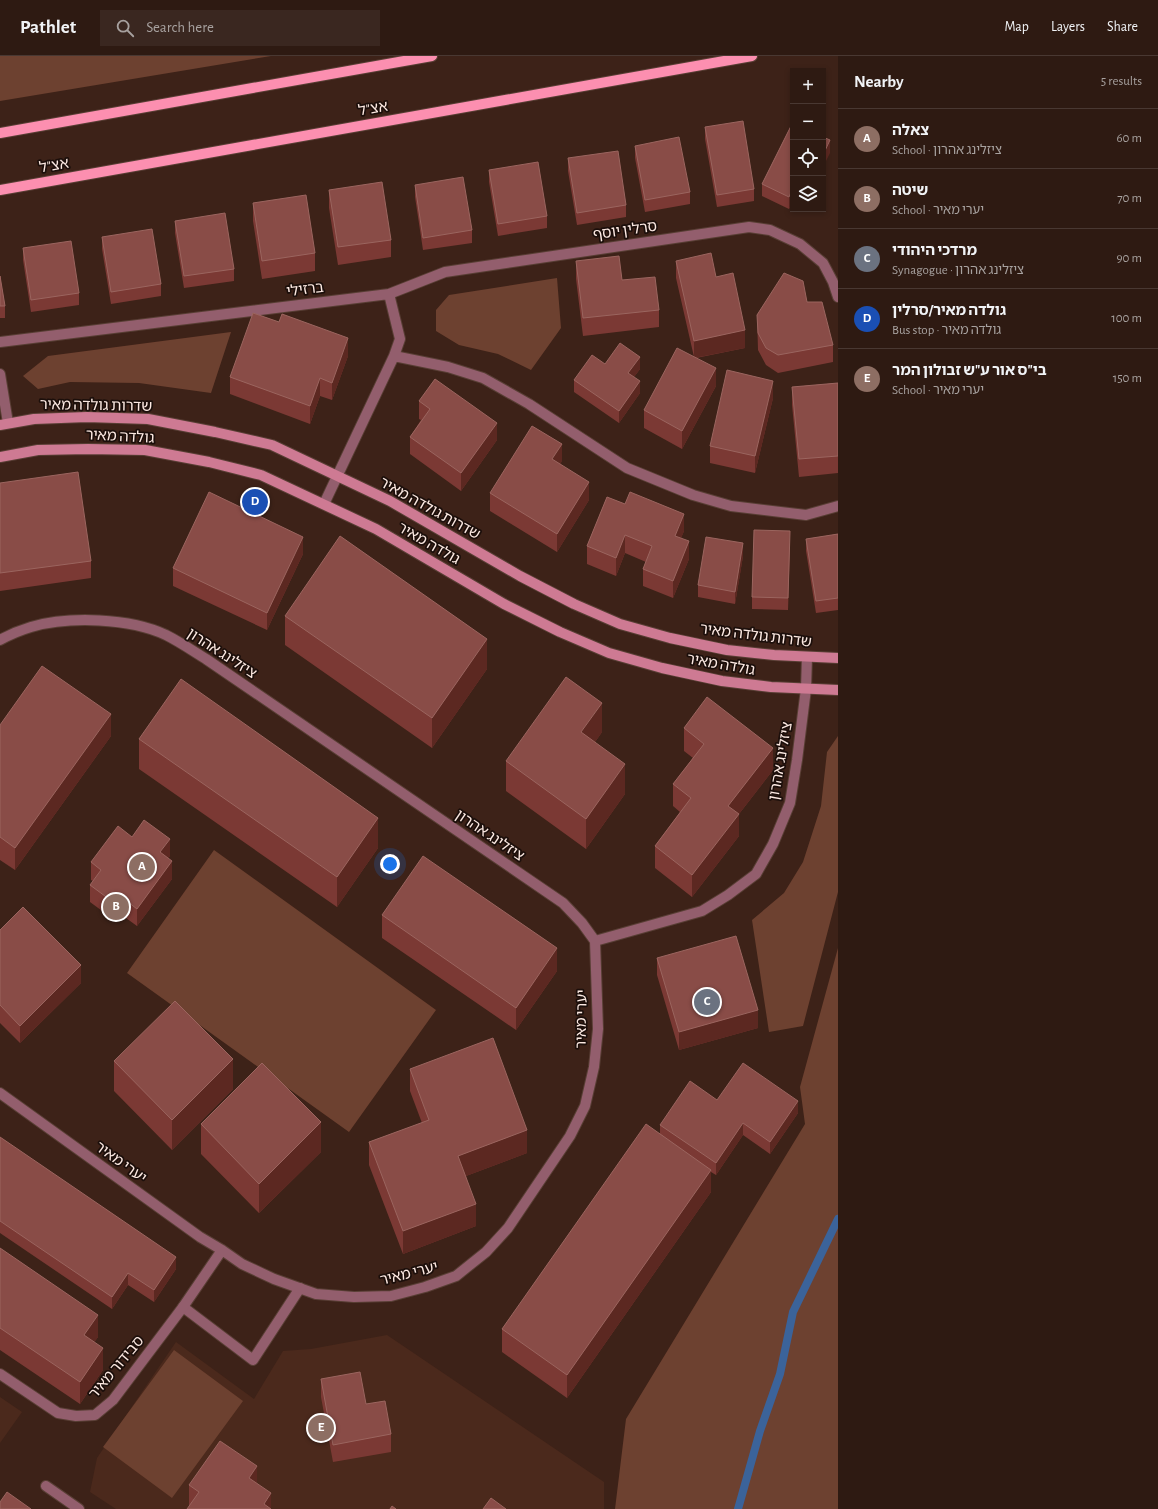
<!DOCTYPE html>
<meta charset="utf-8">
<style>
body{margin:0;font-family:"Alegreya Sans","Noto Sans Hebrew",sans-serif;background:#3a2720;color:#f1f3f6}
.controls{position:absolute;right:12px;top:12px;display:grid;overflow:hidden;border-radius:0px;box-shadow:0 2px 6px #0003}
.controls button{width:36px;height:36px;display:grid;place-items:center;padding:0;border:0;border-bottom:1px solid #493832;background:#2e1a12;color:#f1f3f6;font:20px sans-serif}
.you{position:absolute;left:390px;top:808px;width:14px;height:14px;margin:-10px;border:3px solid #fff;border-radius:50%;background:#1a73e8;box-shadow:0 0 0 6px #1a73e833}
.badge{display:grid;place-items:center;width:26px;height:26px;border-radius:50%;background:#0f766e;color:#fff;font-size:13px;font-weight:700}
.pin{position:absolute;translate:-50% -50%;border:2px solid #fff;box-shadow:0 1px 4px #0006}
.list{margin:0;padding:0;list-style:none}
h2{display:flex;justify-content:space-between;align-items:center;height:52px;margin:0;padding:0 16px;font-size:17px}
h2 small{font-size:13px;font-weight:400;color:#a7a19f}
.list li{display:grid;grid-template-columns:26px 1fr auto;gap:12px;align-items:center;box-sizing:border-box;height:60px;padding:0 16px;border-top:1px solid #493832}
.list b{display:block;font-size:15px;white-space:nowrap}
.list p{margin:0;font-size:13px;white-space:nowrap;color:#a7a19f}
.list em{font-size:13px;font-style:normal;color:#a7a19f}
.icon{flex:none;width:22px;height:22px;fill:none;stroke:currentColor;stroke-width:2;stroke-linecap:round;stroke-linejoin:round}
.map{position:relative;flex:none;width:838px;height:1453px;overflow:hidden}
header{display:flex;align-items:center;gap:24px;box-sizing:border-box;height:56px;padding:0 20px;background:#2e1a12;border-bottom:1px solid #493832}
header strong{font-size:19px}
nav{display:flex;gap:22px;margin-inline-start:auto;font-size:14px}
.search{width:280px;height:36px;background:#3a2720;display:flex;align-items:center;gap:10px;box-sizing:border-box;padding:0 14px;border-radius:0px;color:#a7a19f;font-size:15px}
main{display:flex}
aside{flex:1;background:#2e1a12}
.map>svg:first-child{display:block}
.built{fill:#4b291c}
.green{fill:#6d4130}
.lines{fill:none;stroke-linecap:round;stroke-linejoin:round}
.stream{stroke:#3b639a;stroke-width:8}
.lane-casing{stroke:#583e34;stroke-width:12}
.street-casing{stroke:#583e34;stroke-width:12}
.secondary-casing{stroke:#583e34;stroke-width:12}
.primary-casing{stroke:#583e34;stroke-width:12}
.lane{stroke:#935e6d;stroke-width:10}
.street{stroke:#935e6d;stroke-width:10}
.secondary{stroke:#ce7a93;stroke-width:10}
.primary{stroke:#fc8fb0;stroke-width:10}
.wall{fill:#7b3934}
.shaded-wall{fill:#5c2821}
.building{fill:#894c47;stroke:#9b655f}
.labels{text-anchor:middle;stroke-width:3.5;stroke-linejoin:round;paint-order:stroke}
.street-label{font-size:15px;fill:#fce9e2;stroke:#1c0f0b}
</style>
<header>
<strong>Pathlet</strong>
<div class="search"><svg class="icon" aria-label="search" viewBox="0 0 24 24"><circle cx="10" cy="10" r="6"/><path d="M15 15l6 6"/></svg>Search here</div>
<nav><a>Map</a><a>Layers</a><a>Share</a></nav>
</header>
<main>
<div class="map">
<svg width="838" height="1453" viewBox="0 0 838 1453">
<rect width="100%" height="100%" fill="#3d2218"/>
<!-- built -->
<path class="built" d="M 387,1279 L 604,1426 L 604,1453 L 116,1453 L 90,1436 L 97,1402 L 176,1286 L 254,1343 L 283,1295 L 311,1293 Z
M 0,1341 L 22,1356 L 0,1387 Z"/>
<!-- green -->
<path class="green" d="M 0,0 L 271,0 L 0,45 Z
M 557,222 L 561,272 L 531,314 L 498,298 L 459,289 L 436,275 L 436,254 L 449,239 Z
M 231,276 L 211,337 L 139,327 L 70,326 L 38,333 L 23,320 L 48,300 Z
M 838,680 L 838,836 L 803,970 L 769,976 L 752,864 L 784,837 L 803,806 L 821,750 L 827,696 Z
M 214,794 L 436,954 L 349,1076 L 127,917 Z
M 838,892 L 838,1453 L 615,1453 L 626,1363 L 805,1068 L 800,1031 Z
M 174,1294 L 243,1345 L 172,1442 L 103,1391 Z"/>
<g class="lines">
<!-- stream -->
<path class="stream" d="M 738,1453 L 760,1375 L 780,1318 L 793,1256 L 838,1163"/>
<defs>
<path id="lane" d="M 183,1251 L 253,1304 L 300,1232"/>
<path id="street" d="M 389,238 L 445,216 L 749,171 L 770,174 L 800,188 L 823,207 L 833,226 L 838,241
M 0,286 L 389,238 L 400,283 L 394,300 L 324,448
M 394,300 L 448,311 L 483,322 L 529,348 L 627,412 L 693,439 L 731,450 L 806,459 L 838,450
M 0,318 L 8,367
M 0,584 C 9,579 21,574 31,571 C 69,560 130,562 166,579 C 180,586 193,595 206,603 L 563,847 L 582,867 L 595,885 L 702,855 L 728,839 L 756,818 L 773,788 L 790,747 L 797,704 L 806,633 L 807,601
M 0,1037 L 200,1181 L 222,1194 L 242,1208 L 274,1223 L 316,1238 L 354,1241 L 391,1240 L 425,1231 L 456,1220 L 486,1196 L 508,1172 L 570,1080 L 585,1050 L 594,1011 L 598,973 L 595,885
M 0,1318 L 58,1357 L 76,1360 L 95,1359 L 113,1344 L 183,1251 L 222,1194
M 46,1430 L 79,1453"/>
<path id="secondary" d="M 0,369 L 34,363 L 87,361 L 148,363 L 215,376 L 272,389 L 390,445 L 520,520 L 574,548 L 620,568 L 670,582 L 727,594 L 774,599 L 838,602
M 0,401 L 38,394 L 88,393 L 145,394 L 209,406 L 261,419 L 376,473 L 504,548 L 560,576 L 609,597 L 662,612 L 722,625 L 771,631 L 838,634"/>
<path id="primary" d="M 0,77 L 432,0
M 0,134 L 752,0"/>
</defs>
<!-- lane casing -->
<use href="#lane" class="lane-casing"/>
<!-- street casing -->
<use href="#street" class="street-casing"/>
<!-- secondary casing -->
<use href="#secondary" class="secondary-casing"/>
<!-- primary casing -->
<use href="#primary" class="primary-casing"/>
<!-- lane -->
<use href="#lane" class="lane"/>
<!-- street -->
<use href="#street" class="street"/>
<!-- secondary -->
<use href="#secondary" class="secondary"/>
<!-- primary -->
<use href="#primary" class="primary"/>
</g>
<!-- wall -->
<path class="wall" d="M 793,66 L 793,144 L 789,153 L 762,140 L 762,128 Z
M 705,71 L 754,133 L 754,145 L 717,151 L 705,83 Z
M 635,90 L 690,136 L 690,148 L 645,156 L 635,102 Z
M 568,102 L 626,149 L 626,161 L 577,169 L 568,115 Z
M 489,114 L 547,160 L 547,172 L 498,180 L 489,126 Z
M 415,129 L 472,174 L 472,187 L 423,194 L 415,141 Z
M 329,134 L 391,184 L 391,201 L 338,209 L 329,152 Z
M 253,147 L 315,197 L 315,215 L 262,223 L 253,165 Z
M 175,165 L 234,213 L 234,225 L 184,232 L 175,177 Z
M 102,181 L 161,228 L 161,240 L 111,248 L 102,193 Z
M 23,192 L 79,237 L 79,249 L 31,256 L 23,204 Z
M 576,205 L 622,224 L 659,254 L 659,271 L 583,280 L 576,223 Z
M 676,205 L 716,221 L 745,292 L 696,302 L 716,330 L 682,393 L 644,372 L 644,354 L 694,301 L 676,222 Z
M 0,220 L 5,250 L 5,262 L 0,262 Z
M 807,246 L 833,289 L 833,306 L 778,317 L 766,309 L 758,294 L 757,259 Z
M 348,300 L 332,344 L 320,340 L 310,368 L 230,338 L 230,321 Z
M 605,308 L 640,313 L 634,321 L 640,337 L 619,367 L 574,336 L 574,324 Z
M 838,327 L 838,417 L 799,421 L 792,349 L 792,331 Z
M 773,342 L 755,417 L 710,407 L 710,390 Z
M 419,345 L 497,384 L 461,435 L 410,398 L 410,381 L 421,364 L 419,363 Z
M 562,405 L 560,408 L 589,444 L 557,496 L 490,455 L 490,437 Z
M 0,427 L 91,505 L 91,522 L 0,535 Z
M 607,441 L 684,475 L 681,482 L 689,503 L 673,542 L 643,530 L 643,513 L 646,506 L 625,497 L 616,520 L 587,508 L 587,490 Z
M 838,478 L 838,554 L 816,557 L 806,495 L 806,483 Z
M 790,487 L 788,554 L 752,553 L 752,541 Z
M 303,498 L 267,574 L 173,530 L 173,512 Z
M 743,500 L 735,548 L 698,541 L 698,529 Z
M 285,560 L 487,613 L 432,692 L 285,589 Z
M 0,669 L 111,680 L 15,814 L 0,804 Z
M 684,672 L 773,714 L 739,758 L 739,780 L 692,841 L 655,812 L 655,790 L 680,756 L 673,750 L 673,728 L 693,702 L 684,695 Z
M 602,676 L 595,686 L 625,738 L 586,793 L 506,735 L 506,705 Z
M 139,683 L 378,792 L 337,851 L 139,713 Z
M 132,781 L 170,800 L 168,802 L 172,823 L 137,870 L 119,857 L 113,863 L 90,846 L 90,829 L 93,825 L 91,824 L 91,806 Z
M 382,859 L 557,915 L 516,974 L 382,882 Z
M 0,874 L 81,927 L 20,987 L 0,967 Z
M 657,902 L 758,972 L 679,994 L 657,919 Z
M 114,1005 L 233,1033 L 172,1094 L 114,1035 Z
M 410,1013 L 527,1097 L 466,1120 L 476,1170 L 403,1198 L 369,1109 L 369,1086 L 422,1067 L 410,1035 Z
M 717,1044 L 798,1057 L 770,1098 L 743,1079 L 716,1119 L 711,1116 L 711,1136 L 567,1342 L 502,1296 L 502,1273 L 660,1078 L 660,1069 Z
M 201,1068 L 321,1096 L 259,1157 L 201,1098 Z
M 0,1081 L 176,1213 L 154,1246 L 128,1229 L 112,1253 L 0,1177 Z
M 0,1192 L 98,1281 L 94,1286 L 103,1314 L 80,1348 L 0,1294 Z
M 321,1323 L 391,1378 L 391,1396 L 333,1406 L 321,1341 Z
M 257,1427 L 271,1453 L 189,1449 L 189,1429 Z"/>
<!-- shaded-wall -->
<path class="shaded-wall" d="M 830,84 L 830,97 L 823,111 L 823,99 Z
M 793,131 L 793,144 L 789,153 L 789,141 Z
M 745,274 L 745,292 L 694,302 L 694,285 Z
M 348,282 L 348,300 L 332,344 L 332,327 Z
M 640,301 L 640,313 L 628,329 L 628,317 Z
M 716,312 L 716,330 L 682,393 L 682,375 Z
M 320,322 L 320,340 L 310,368 L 310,350 Z
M 640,325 L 640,337 L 619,367 L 619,355 Z
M 773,325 L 773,342 L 755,417 L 755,400 Z
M 497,367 L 497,384 L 461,435 L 461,417 Z
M 562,388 L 562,405 L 552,421 L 552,403 Z
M 589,426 L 589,444 L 557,496 L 557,478 Z
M 684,458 L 684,475 L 675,497 L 675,480 Z
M 790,475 L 790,487 L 788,554 L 788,542 Z
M 625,479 L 625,497 L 616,520 L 616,502 Z
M 303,481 L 303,498 L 267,574 L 267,557 Z
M 689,485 L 689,503 L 673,542 L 673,525 Z
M 743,487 L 743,500 L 735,548 L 735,536 Z
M 487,583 L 487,613 L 432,692 L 432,662 Z
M 602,647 L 602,676 L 581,706 L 581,676 Z
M 111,658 L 111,680 L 15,814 L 15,792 Z
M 773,692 L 773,714 L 739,758 L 739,780 L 692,841 L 692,819 L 728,750 Z
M 625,708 L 625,738 L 586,793 L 586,763 Z
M 378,762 L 378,792 L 337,851 L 337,821 Z
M 170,783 L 170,800 L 160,814 L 160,796 Z
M 172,805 L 172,823 L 137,870 L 137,853 Z
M 119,839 L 119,857 L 113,863 L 113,846 Z
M 557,892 L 557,915 L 516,974 L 516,952 Z
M 81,909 L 81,927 L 20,987 L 20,970 Z
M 758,954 L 758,972 L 679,994 L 679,976 Z
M 233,1003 L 233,1033 L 172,1094 L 172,1064 Z
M 798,1045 L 798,1057 L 770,1098 L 770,1086 Z
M 321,1066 L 321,1096 L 259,1157 L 259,1128 Z
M 743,1067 L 743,1079 L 716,1119 L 716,1107 Z
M 527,1074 L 527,1097 L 458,1123 L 458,1100 Z
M 711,1114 L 711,1136 L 567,1342 L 567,1319 Z
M 476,1148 L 476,1170 L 403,1198 L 403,1175 Z
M 176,1201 L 176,1213 L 154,1246 L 154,1234 Z
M 128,1217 L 128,1229 L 112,1253 L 112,1241 Z
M 98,1259 L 98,1281 L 84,1302 L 84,1279 Z
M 103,1292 L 103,1314 L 80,1348 L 80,1326 Z
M 257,1410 L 257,1432 L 249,1422 Z
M 271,1437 L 271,1453 L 264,1448 Z"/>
<!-- building -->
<path class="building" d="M 743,65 L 754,133 L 717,139 L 705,71 Z
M 793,66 L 793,131 L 789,141 L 762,128 Z
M 679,81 L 690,136 L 645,144 L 635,90 Z
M 823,81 L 830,84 L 823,99 Z
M 618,95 L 626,149 L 577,157 L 568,102 Z
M 538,106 L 547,160 L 498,168 L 489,114 Z
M 463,121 L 472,174 L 423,182 L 415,129 Z
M 382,126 L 391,184 L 338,191 L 329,134 Z
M 306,139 L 315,197 L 262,205 L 253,147 Z
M 225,157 L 234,213 L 184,220 L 175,165 Z
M 152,173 L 161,228 L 111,236 L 102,181 Z
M 71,185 L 79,237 L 31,244 L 23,192 Z
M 711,197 L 716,221 L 733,217 L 745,274 L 694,285 L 676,205 Z
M 619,200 L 622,224 L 655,221 L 659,254 L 583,262 L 576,205 Z
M 784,217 L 803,225 L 807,246 L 822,246 L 833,289 L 778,299 L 766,292 L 758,277 L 757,259 Z
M 0,220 L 5,250 L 0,250 Z
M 253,257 L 279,266 L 282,258 L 348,282 L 332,327 L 320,322 L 310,350 L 230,321 Z
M 620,287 L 640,301 L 628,317 L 640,325 L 619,355 L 574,324 L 592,299 L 605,308 Z
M 677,292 L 716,312 L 682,375 L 644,354 Z
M 727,314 L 773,325 L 755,400 L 710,390 Z
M 435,323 L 497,367 L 461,417 L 410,381 L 430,353 L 419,345 Z
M 838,327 L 838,400 L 799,403 L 792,331 Z
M 532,370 L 562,388 L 552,403 L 589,426 L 557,478 L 490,437 Z
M 78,416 L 91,505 L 0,517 L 0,427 Z
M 209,436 L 303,481 L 267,557 L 173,512 Z
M 630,436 L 684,458 L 675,480 L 689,485 L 673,525 L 643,513 L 652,490 L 625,479 L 616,502 L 587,490 L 607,441 L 625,448 Z
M 754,474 L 790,475 L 788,542 L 752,541 Z
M 838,478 L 838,542 L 816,545 L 806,483 Z
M 340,480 L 487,583 L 432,662 L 285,560 Z
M 706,481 L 743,487 L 735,536 L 698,529 Z
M 42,610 L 111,658 L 15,792 L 0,781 L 0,669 Z
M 566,621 L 602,647 L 581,676 L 625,708 L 586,763 L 506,705 Z
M 181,623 L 378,762 L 337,821 L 139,683 Z
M 707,641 L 773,692 L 728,750 L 739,758 L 692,819 L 655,790 L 691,742 L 673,728 L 704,688 L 684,672 Z
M 144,764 L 170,783 L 160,796 L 172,805 L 137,853 L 119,839 L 113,846 L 90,829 L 101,814 L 91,806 L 118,770 L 132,781 Z
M 423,800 L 557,892 L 516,952 L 382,859 Z
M 23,851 L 81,909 L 20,970 L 0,949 L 0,874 Z
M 736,880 L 758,954 L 679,976 L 657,902 Z
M 175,945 L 233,1003 L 172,1064 L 114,1005 Z
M 493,982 L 527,1074 L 458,1100 L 476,1148 L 403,1175 L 369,1086 L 429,1064 L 410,1013 Z
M 262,1007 L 321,1066 L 259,1128 L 201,1068 Z
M 743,1007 L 798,1045 L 770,1086 L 743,1067 L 716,1107 L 660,1069 L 690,1025 L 717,1044 Z
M 646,1068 L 711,1114 L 567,1319 L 502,1273 Z
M 0,1081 L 176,1201 L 154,1234 L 128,1217 L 112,1241 L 0,1165 Z
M 0,1192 L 98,1259 L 84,1279 L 103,1292 L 80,1326 L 0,1272 Z
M 360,1316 L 366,1348 L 385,1345 L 391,1378 L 333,1389 L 321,1323 Z
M 220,1385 L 257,1410 L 249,1422 L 271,1437 L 264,1448 L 271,1453 L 187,1453 L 199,1436 L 189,1429 Z
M 7,1436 L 31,1453 L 0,1453 L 0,1446 Z
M 491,1442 L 506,1453 L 483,1453 Z
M 392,1450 L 396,1453 L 390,1453 Z"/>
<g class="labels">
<!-- street labels -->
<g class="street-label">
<text transform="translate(373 52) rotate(-10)" y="5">אצ"ל</text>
<text transform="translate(54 109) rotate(-10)" y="5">אצ"ל</text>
<text transform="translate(625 174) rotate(-8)" y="5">סרלין יוסף</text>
<text transform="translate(305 233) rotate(-7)" y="5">ברזילי</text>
<text transform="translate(96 349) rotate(1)" y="5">שדרות גולדה מאיר</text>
<text transform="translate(120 380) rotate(3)" y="5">גולדה מאיר</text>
<text transform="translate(430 452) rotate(29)" y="5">שדרות גולדה מאיר</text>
<text transform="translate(429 487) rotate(30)" y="5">גולדה מאיר</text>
<text transform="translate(756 579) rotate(7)" y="5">שדרות גולדה מאיר</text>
<text transform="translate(222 597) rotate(33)" y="5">ציזלינג אהרון</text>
<text transform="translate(721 608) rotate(10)" y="5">גולדה מאיר</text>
<text transform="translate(780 705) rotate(-80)" y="5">ציזלינג אהרון</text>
<text transform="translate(490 779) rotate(34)" y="5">ציזלינג אהרון</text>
<text transform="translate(581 963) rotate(-89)" y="5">יערי מאיר</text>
<text transform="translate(121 1106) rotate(36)" y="5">יערי מאיר</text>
<text transform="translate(409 1217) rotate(-14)" y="5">יערי מאיר</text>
<text transform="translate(116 1311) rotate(-50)" y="5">סבידור מאיר</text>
</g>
</g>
</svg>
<div class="controls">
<button>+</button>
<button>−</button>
<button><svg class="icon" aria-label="locate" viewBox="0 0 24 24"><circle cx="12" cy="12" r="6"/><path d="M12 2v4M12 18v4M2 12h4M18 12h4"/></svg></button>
<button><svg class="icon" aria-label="layers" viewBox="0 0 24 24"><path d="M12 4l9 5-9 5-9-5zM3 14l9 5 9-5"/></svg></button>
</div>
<div class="you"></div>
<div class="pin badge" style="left:142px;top:811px;background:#8d6e63">A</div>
<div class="pin badge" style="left:116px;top:851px;background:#8d6e63">B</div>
<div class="pin badge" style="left:707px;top:946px;background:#6b7280">C</div>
<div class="pin badge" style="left:255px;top:446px;background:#1a4fb4">D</div>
<div class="pin badge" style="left:321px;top:1372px;background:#8d6e63">E</div>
</div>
<aside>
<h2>Nearby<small>5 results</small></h2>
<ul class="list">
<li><span class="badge" style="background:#8d6e63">A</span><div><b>צאלה</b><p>School · ציזלינג אהרון</p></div><em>60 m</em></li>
<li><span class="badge" style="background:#8d6e63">B</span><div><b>שיטה</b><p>School · יערי מאיר</p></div><em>70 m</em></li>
<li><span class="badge" style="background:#6b7280">C</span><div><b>מרדכי היהודי</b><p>Synagogue · ציזלינג אהרון</p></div><em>90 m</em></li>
<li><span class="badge" style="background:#1a4fb4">D</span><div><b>גולדה מאיר/סרלין</b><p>Bus stop · גולדה מאיר</p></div><em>100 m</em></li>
<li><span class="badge" style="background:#8d6e63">E</span><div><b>בי&quot;ס אור ע&quot;ש זבולון המר</b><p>School · יערי מאיר</p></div><em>150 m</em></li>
</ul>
</aside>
</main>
